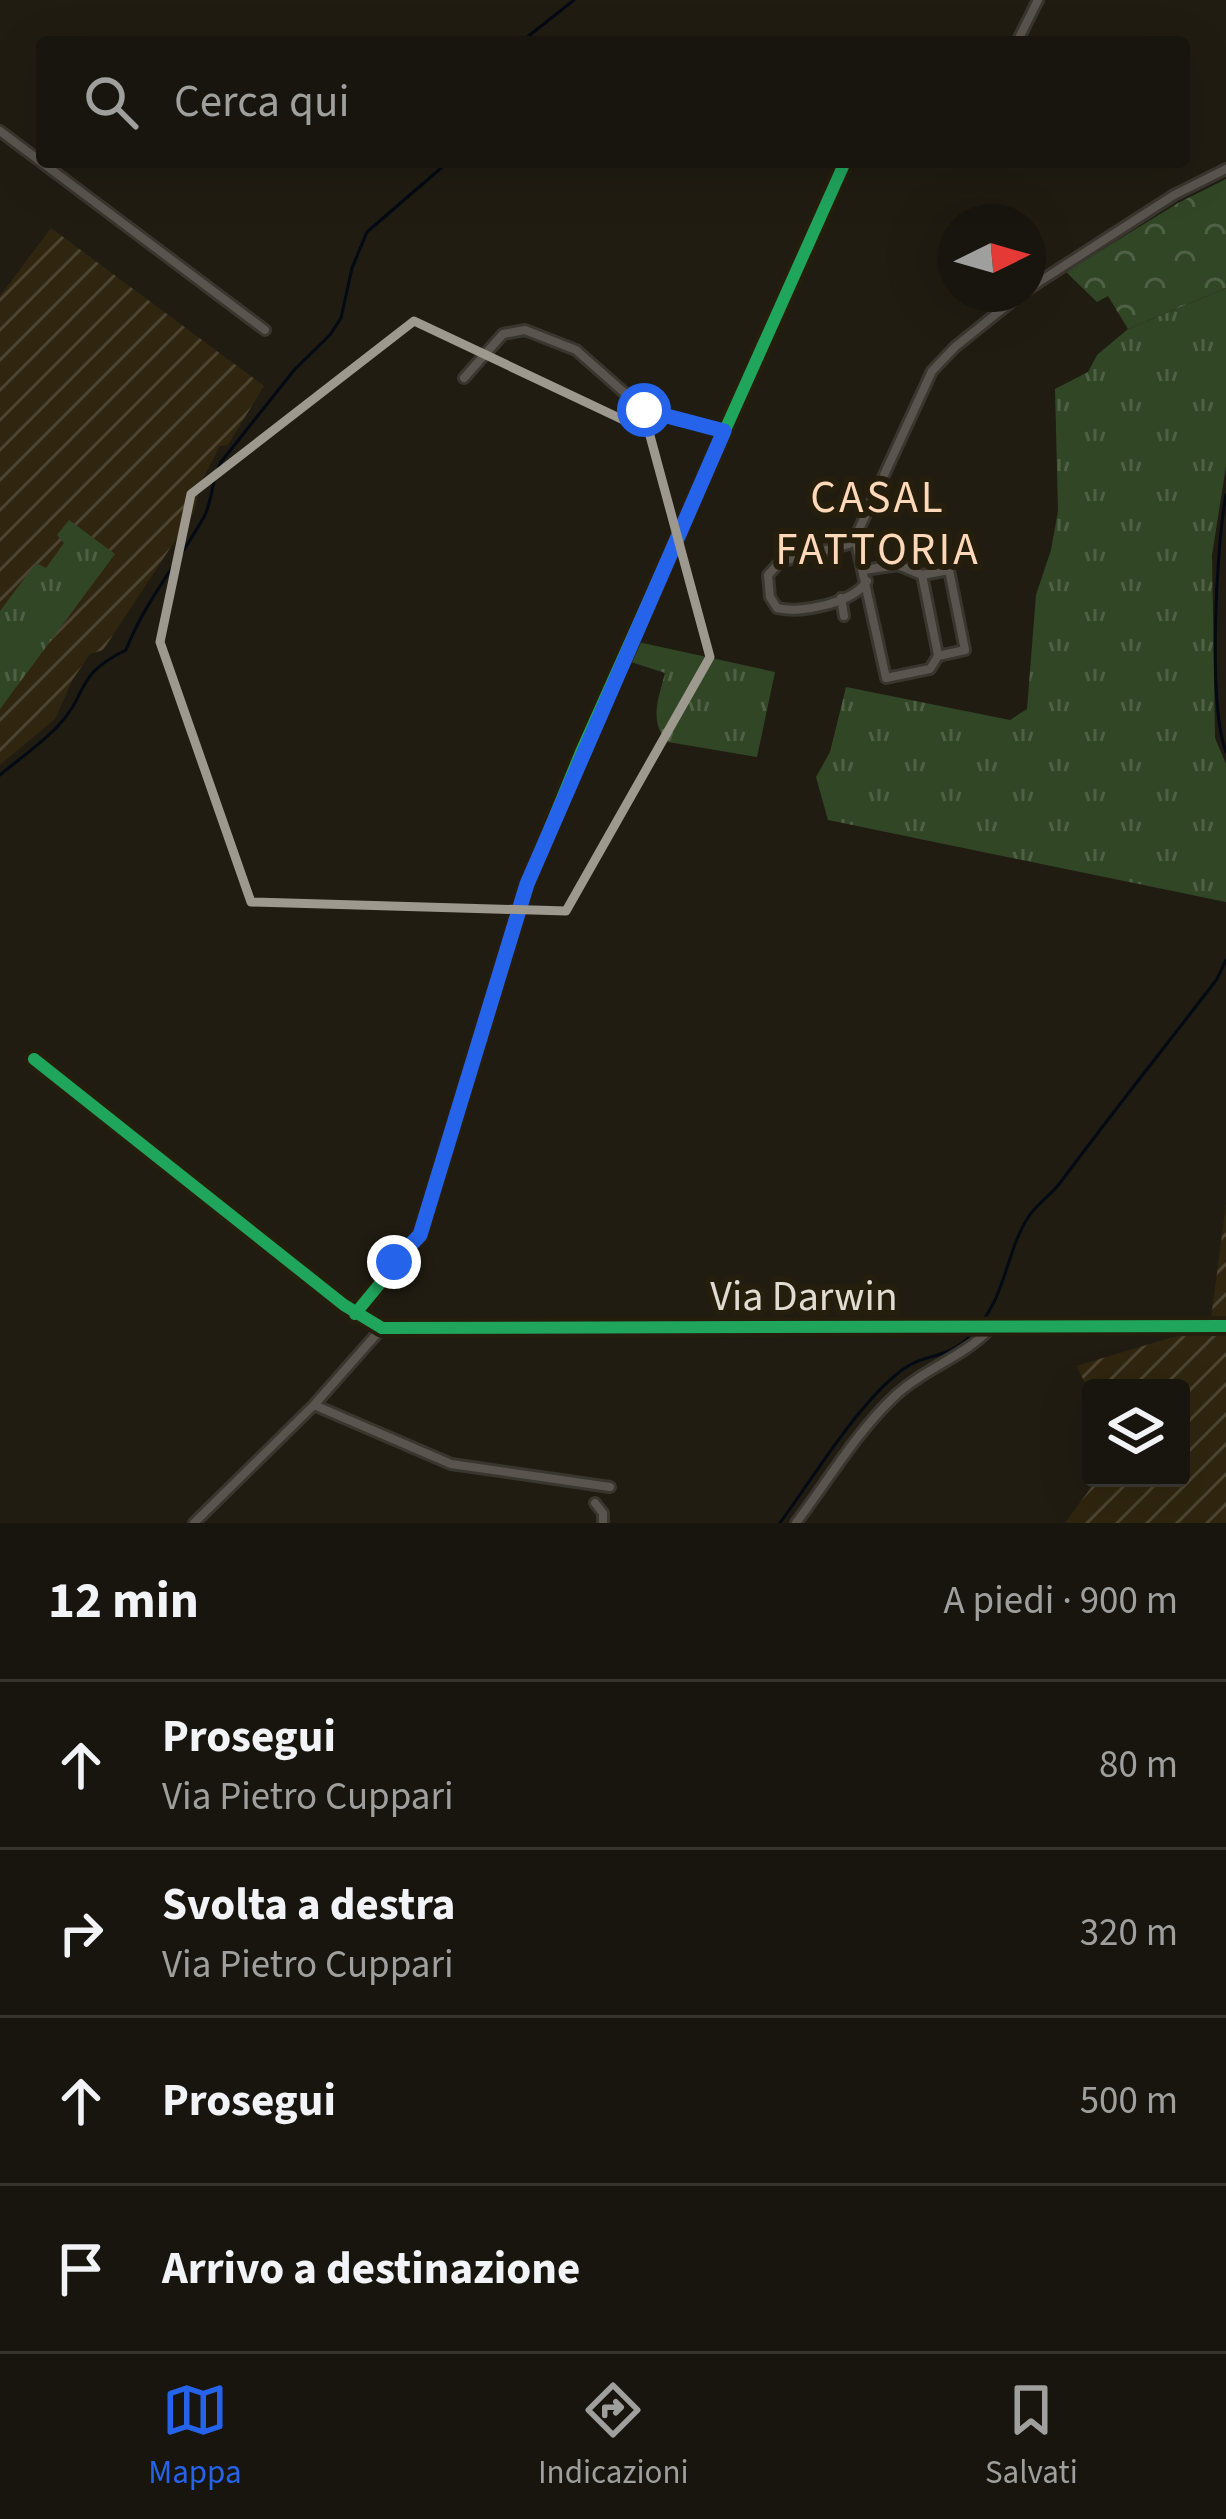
<!DOCTYPE html>
<html lang="it">
<meta charset="utf-8">
<style>
body{margin:0;font-family:"Source Sans 3",sans-serif;background:#211e17;color:#f1f3f6}
.controls{position:absolute;right:36px;bottom:36px;display:grid;overflow:hidden;border-radius:12px;box-shadow:0 12px 48px #0002}
.controls button{width:108px;height:108px;display:grid;place-items:center;padding:0;border:0;border-bottom:3px solid #36342e;background:#18150e;color:#f1f3f6;font:60px sans-serif}
.compass{position:absolute;left:938px;top:204px;width:108px;height:108px;border-radius:50%;background:#18150e;box-shadow:0 12px 48px #0002;rotate:85deg}
.stop{position:absolute;width:36px;height:36px;margin:-27px;border:9px solid #2563eb;border-radius:50%;background:#fff}
.stop.end{background:#2563eb;border-color:#fff;box-shadow:0 3px 12px #0008}
.list{margin:0;padding:0;list-style:none}
h2{display:flex;justify-content:space-between;align-items:center;height:156px;margin:0;padding:0 48px;font-size:51px}
h2 small{font-size:39px;font-weight:400;color:#9f9f9e}
.list li{display:grid;grid-template-columns:78px 1fr auto;gap:36px;align-items:center;box-sizing:border-box;height:168px;padding:0 48px;border-top:3px solid #36342e}
.list b{display:block;font-size:45px;white-space:nowrap}
.list p{margin:0;font-size:39px;white-space:nowrap;color:#9f9f9e}
.list em{font-size:39px;font-style:normal;color:#9f9f9e}
.icon{flex:none;width:66px;height:66px;fill:none;stroke:currentColor;stroke-width:2;stroke-linecap:round;stroke-linejoin:round}
.map{position:relative;flex:none;width:1226px;height:1523px;overflow:hidden}
.search{position:absolute;background:#18150e;box-shadow:0 12px 48px #0002;left:36px;right:36px;top:36px;height:132px;display:flex;align-items:center;gap:30px;box-sizing:border-box;padding:0 42px;border-radius:12px;color:#9f9f9e;font-size:45px}
.sheet{height:828px;background:#18150e}
nav{display:flex;justify-content:space-around;align-items:center;box-sizing:border-box;height:168px;border-top:3px solid #36342e;background:#18150e;font-size:33px;color:#9f9f9e}
nav a{display:grid;justify-items:center;gap:6px}
nav .on{color:#2563eb}
.map>svg:first-child{display:block}
.industrial{fill:url(#industrial-furrows)}
.grass{fill:url(#grass-tufts)}
.forest{fill:url(#forest-crowns)}
.lines{fill:none;stroke-linecap:round;stroke-linejoin:round}
.stream{stroke:#030a13;stroke-width:3}
.minor-casing{stroke:#39362f;stroke-width:14}
.minor{stroke:#59554e;stroke-width:8}
.cycleway-casing{stroke:#261e0c;stroke-width:20}
.cycleway{stroke:#20a55d;stroke-width:12}
.route{stroke:#2563eb;stroke-width:15}
.marked{fill:none;stroke:#9d998e;stroke-width:9;stroke-linejoin:round}
.labels{text-anchor:middle;stroke-width:12;stroke-linejoin:round;paint-order:stroke}
.street-label{font-size:42px;fill:#e1dcd1;stroke:#261e0c}
.neighbourhood-label{font-size:45px;letter-spacing:3px;fill:#fed8b8;stroke:#261e0c}
</style>
<div class="map">
<svg width="1226" height="1523" viewBox="0 0 1226 1523">
<defs>
<pattern id="industrial-furrows" width="10" height="10" patternUnits="userSpaceOnUse" patternTransform="scale(3)"><rect width="10" height="10" fill="#30260f"/><path d="M-1 1l2-2M0 10L10 0M9 11l2-2" fill="none" stroke="#4e4531"/></pattern>
<pattern id="grass-tufts" width="24" height="20" patternUnits="userSpaceOnUse" patternTransform="scale(3)"><rect width="24" height="20" fill="#314625"/><path d="M3 7l-1-3M5 7V3M7 7l1-3M15 17l-1-3M17 17v-4M19 17l1-3" fill="none" stroke="#4f6044"/></pattern>
<pattern id="forest-crowns" width="20" height="18" patternUnits="userSpaceOnUse" patternTransform="scale(3)"><rect width="20" height="18" fill="#314625"/><path d="M2 6a3 3 0 1 1 6 0M12 15a3 3 0 1 1 6 0" fill="none" stroke="#4f6044"/></pattern>
</defs>
<rect width="100%" height="100%" fill="#201c12"/>
<!-- industrial -->
<path class="industrial" d="M 51,228 L 264,386 L 228,445 L 220,446 L 202,480 L 194,512 L 103,650 L 90,654 L 73,679 L 55,719 L 0,765 L 0,296 Z
M 1226,1204 L 1226,1523 L 1065,1523 L 1098,1478 L 1181,1478 L 1181,1388 L 1091,1388 L 1091,1394 L 1076,1366 L 1210,1326 Z"/>
<!-- grass -->
<path class="grass" d="M 1226,288 L 1226,466 L 1212,555 L 1215,738 L 1226,764 L 1226,902 L 828,820 L 816,777 L 830,752 L 846,687 L 1010,720 L 1027,709 L 1036,595 L 1051,550 L 1058,511 L 1055,389 L 1088,372 L 1097,355 L 1128,329 Z
M 69,520 L 115,554 L 0,709 L 0,611 L 36,563 L 46,568 L 64,543 L 57,535 Z
M 638,642 L 775,672 L 757,757 L 668,742 C 648,722 659,697 665,673 L 628,661 Z"/>
<!-- forest -->
<path class="forest" d="M 1226,179 L 1226,288 L 1128,329 L 1108,296 L 1097,302 L 1066,272 L 1178,203 Z"/>
<g class="lines">
<!-- stream -->
<path class="stream" d="M 521,42 L 574,0
M 1226,495 C 1216,548 1208,704 1226,752
M 0,775 C 19,759 41,744 58,726 C 90,692 73,676 126,650 C 145,601 178,563 204,517 C 213,500 211,480 221,462 L 295,369 L 330,335 L 341,318 L 352,268 L 367,232 L 448,162
M 980,1324 C 1006,1293 1007,1249 1029,1216 C 1037,1204 1051,1195 1060,1183 C 1111,1114 1165,1047 1217,979 L 1226,960
M 780,1523 C 813,1478 858,1403 902,1370 C 927,1351 947,1362 974,1332"/>
<defs>
<path id="minor" d="M 1017,42 L 1038,0
M 0,131 L 265,330
M 1028,289 L 1174,195 L 1226,169
M 464,378 L 503,334 L 525,330 L 576,350 L 644,410 L 724,431
M 855,538 L 849,544 L 780,562 L 768,575 L 770,597 L 777,608 C 801,614 853,603 867,581
M 864,570 L 898,565 L 922,575 L 949,570 L 965,650 L 938,656 L 930,669 L 886,678 L 855,538 L 932,371 L 955,347 L 1021,294
M 922,575 L 938,655
M 841,598 L 844,616
M 34,1059 L 344,1305 L 382,1328 L 1226,1326
M 355,1314 L 420,1235 L 527,884 L 581,752 L 845,162
M 314,1405 L 451,1464 L 610,1487
M 595,1503 L 603,1513 L 603,1523
M 194,1523 L 314,1405 L 382,1328
M 796,1523 C 828,1481 857,1431 896,1395 C 925,1368 962,1358 990,1329"/>
</defs>
<!-- minor casing -->
<use href="#minor" class="minor-casing"/>
<!-- minor -->
<use href="#minor" class="minor"/>
<defs>
<path id="cycleway" d="M 34,1059 L 344,1305 L 382,1328 L 1226,1326
M 355,1314 L 420,1235 L 527,884 L 581,752 L 845,162"/>
</defs>
<!-- cycleway casing -->
<use href="#cycleway" class="cycleway-casing"/>
<!-- cycleway -->
<use href="#cycleway" class="cycleway"/>
</g>
<g class="lines">
<!-- route -->
<path class="route" d="M 394,1262 L 420,1235 L 527,884 L 724,431 L 644,410"/>
</g>
<!-- marked area -->
<path class="marked" d="M 414,321 L 649,432 L 710,657 L 566,911 L 251,902 L 160,642 L 191,494 Z"/>
<g class="labels">
<!-- street labels -->
<g class="street-label">
<text x="804" y="1310">Via Darwin</text>
</g>
<!-- neighbourhood labels -->
<g class="neighbourhood-label">
<text x="878" y="512">CASAL<tspan x="878" dy="52">FATTORIA</tspan></text>
</g>
</g>
</svg>
<div class="controls">
<button><svg class="icon" aria-label="layers" viewBox="0 0 24 24"><path d="M12 4l9 5-9 5-9-5zM3 14l9 5 9-5"/></svg></button>
</div>
<svg class="compass" viewBox="-18 -18 36 36"><path d="M0-13l5 13h-10z" fill="#e53935"/><path d="M0 13l5-13h-10z" fill="#9f9f9e"/></svg>
<div class="stop" style="left:644px;top:410px"></div>
<div class="stop end" style="left:394px;top:1262px"></div>
<div class="search"><svg class="icon" aria-label="search" viewBox="0 0 24 24"><circle cx="10" cy="10" r="6"/><path d="M15 15l6 6"/></svg>Cerca qui</div>
</div>
<section class="sheet">
<h2>12 min<small>A piedi · 900 m</small></h2>
<ul class="list">
<li><svg class="icon" aria-label="ahead" viewBox="0 0 24 24"><path d="M12 20V5M6 11l6-6 6 6"/></svg><div><b>Prosegui</b><p>Via Pietro Cuppari</p></div><em>80 m</em></li>
<li><svg class="icon" aria-label="right" viewBox="0 0 24 24"><path d="M7 20v-9h11M14 6l5 5-5 5"/></svg><div><b>Svolta a destra</b><p>Via Pietro Cuppari</p></div><em>320 m</em></li>
<li><svg class="icon" aria-label="ahead" viewBox="0 0 24 24"><path d="M12 20V5M6 11l6-6 6 6"/></svg><div><b>Prosegui</b></div><em>500 m</em></li>
<li><svg class="icon" aria-label="arrive" viewBox="0 0 24 24"><path d="M6 21V4h12l-3 4 3 4H6"/></svg><div><b>Arrivo a destinazione</b></div></li>
</ul>
</section>
<nav>
<a class="on"><svg class="icon" aria-label="map" viewBox="0 0 24 24"><path d="M3 6l6-2 6 2 6-2v14l-6 2-6-2-6 2zM9 4v14M15 6v14"/></svg>Mappa</a>
<a><svg class="icon" aria-label="directions" viewBox="0 0 24 24"><path d="M12 3l9 9-9 9-9-9zM9 14v-3h6M13 9l2 2-2 2"/></svg>Indicazioni</a>
<a><svg class="icon" aria-label="saved" viewBox="0 0 24 24"><path d="M7 4h10v16l-5-4-5 4z"/></svg>Salvati</a>
</nav>
